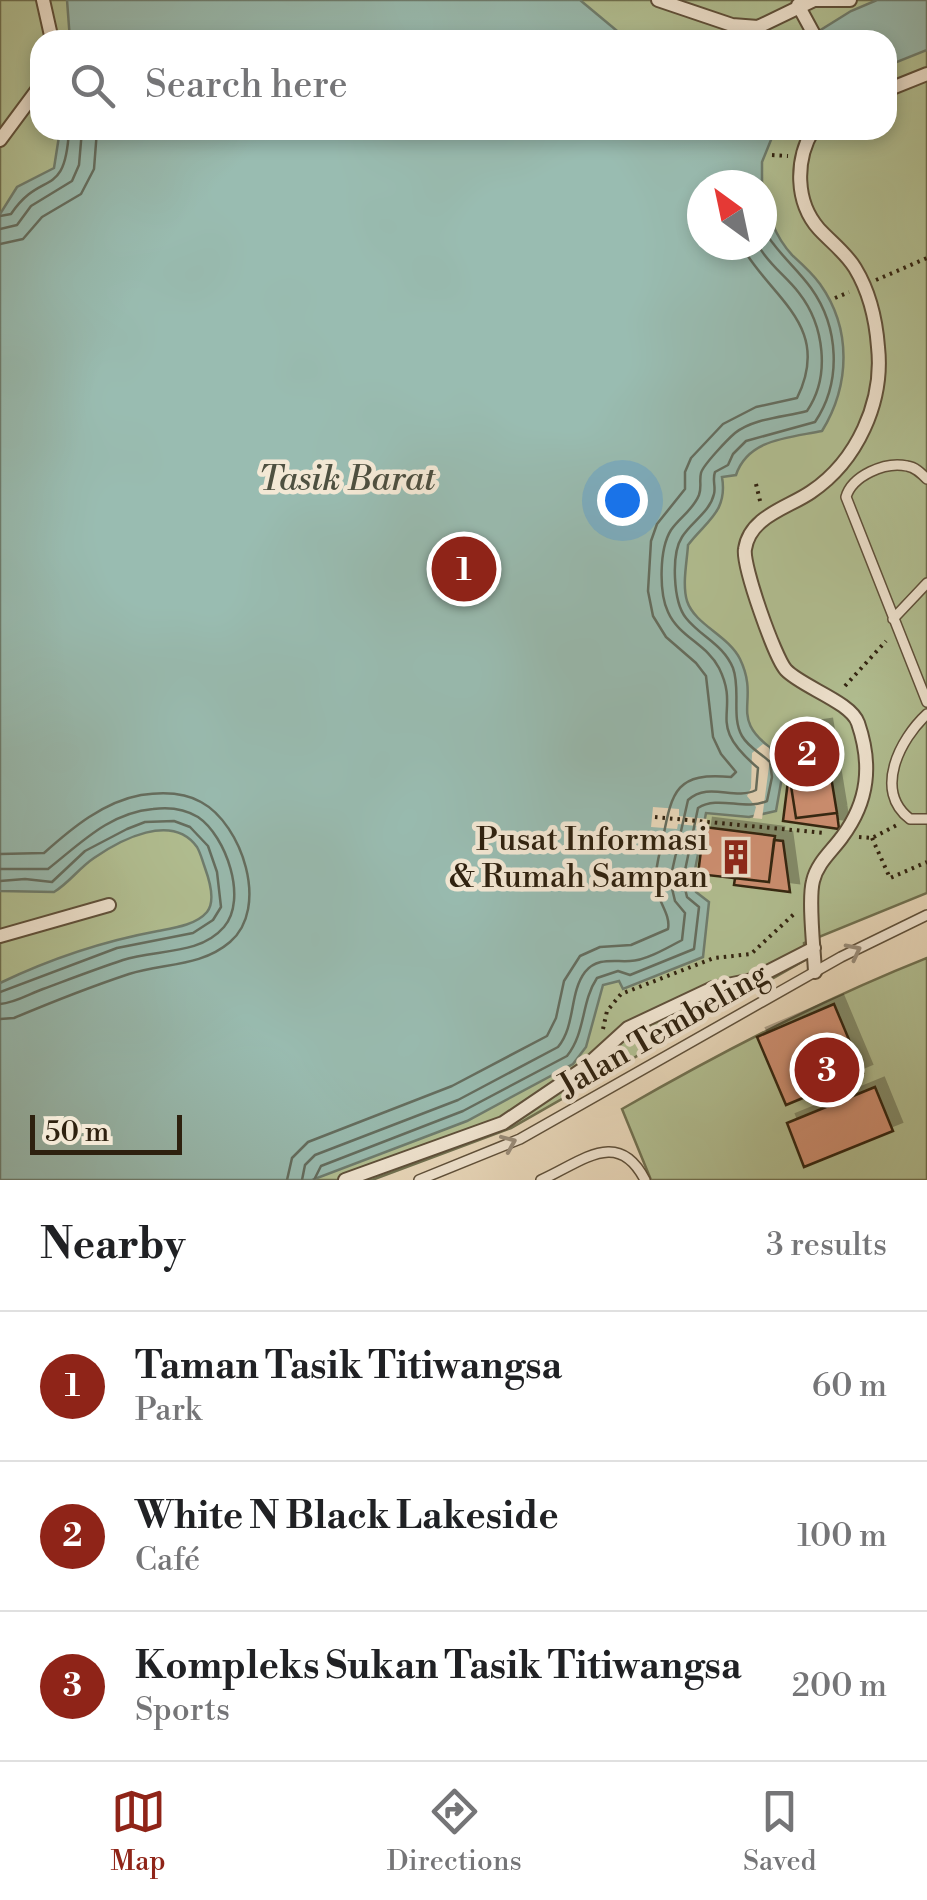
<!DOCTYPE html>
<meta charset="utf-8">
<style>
body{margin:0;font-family:"Libre Bodoni",serif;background:#f2f2f2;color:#202124}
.compass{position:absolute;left:687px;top:170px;width:90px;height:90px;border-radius:50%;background:#fff;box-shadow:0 5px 15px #0003;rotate:327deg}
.scale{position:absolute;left:30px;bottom:25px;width:152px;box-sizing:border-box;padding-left:10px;border:5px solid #2e210f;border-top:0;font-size:28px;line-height:35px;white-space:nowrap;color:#2e210f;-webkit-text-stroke:8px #f3e8d5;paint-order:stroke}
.you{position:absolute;left:622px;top:500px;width:35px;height:35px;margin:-25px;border:8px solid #fff;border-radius:50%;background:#1a73e8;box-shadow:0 0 0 15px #1a73e833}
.badge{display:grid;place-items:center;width:65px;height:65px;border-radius:50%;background:#8f2418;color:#fff;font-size:32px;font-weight:700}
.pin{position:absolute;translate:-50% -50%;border:5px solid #fff;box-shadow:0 2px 10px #0006}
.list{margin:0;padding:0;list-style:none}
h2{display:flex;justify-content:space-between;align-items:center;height:130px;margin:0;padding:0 40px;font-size:42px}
h2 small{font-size:32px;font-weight:400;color:#757577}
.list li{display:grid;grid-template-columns:65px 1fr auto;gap:30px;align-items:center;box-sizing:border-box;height:150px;padding:0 40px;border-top:2px solid #e0e0e0}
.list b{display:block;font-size:38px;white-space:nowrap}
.list p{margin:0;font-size:32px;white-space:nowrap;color:#757577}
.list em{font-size:32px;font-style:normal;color:#757577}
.icon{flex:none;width:55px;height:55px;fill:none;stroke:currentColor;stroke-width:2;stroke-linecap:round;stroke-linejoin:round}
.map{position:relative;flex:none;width:927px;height:1180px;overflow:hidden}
.search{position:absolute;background:#fff;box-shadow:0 5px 15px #0003;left:30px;right:30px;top:30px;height:110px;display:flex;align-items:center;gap:25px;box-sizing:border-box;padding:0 35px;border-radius:30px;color:#757577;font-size:38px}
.sheet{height:580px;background:#fff}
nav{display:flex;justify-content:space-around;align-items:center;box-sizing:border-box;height:140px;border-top:2px solid #e0e0e0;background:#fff;font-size:28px;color:#757577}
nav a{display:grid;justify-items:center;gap:5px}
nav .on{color:#8f2418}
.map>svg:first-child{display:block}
.green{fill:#b3c295;stroke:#707252;stroke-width:2.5;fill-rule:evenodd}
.water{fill:#99bcb1;stroke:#6e7e70;stroke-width:2.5}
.pier{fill:#ecdcbf}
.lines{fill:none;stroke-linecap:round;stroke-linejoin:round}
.shore{stroke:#646e60;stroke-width:2.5}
.building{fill:#d29275;stroke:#2e210f;stroke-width:2.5;filter:url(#shadow)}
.service-casing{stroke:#5e503b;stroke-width:12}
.pedestrian-casing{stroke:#5e503b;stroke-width:16}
.path{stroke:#2e210f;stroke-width:4;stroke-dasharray:2.5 5;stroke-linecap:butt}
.service{stroke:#f3e8d5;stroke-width:9}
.pedestrian{stroke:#f3e8d5;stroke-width:12}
.oneway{stroke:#9a8e7c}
.labels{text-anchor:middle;stroke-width:9;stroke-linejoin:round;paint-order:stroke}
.poi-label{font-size:32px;fill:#2e210f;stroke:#f3e8d5;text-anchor:end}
.street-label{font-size:32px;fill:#2e210f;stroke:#f3e8d5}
.water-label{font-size:35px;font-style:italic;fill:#4e5040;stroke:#f3e8d5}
</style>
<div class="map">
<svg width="927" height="1180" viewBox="0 0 927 1180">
<defs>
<filter id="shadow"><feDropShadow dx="9" dy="-9" stdDeviation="0" flood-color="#0004"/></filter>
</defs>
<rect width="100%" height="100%" fill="#ecdcbf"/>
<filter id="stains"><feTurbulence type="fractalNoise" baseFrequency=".002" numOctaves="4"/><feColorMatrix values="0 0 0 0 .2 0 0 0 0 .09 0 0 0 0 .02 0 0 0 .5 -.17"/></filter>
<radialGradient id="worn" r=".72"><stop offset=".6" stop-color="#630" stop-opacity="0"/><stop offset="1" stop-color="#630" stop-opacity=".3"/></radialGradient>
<!-- green -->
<path class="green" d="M 0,0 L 927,0 L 927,893 L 804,943 L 805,960 L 511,1128 L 372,1180 L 0,1180 ZM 40,40 L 887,40 L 887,130 L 40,130 ZM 702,185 L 762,185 L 762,245 L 702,245 Z
M 927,958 L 927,1180 L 651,1180 L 622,1109 C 721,1052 821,1000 927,958 Z"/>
<!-- water -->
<path class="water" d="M 67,0 L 580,0 L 628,40 L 70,40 Z
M 877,0 L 927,0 L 927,50 L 887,66 L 887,40 L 823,40 L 819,31 L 851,11 Z
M 60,130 L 775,130 L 762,162 L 762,185 L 702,185 L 702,245 L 762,245 L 762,185 C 767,212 774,236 793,256 C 803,265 812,273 820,284 C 852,329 850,385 822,431 C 788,438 748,439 736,475 L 722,477 C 728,512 706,521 688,545 C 687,562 682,584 687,601 C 695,625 728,635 740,659 C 762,705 724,717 779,754 L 782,777 L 776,811 L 749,817 L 706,813 L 693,880 L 696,892 L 709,902 L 703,957 L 623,989 L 619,981 L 603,985 L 586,1047 L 573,1064 L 467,1121 L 312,1180 L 0,1180 L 0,983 C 50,959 104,941 158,931 C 174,928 196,925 207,912 C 216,901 209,879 205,868 C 202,860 201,854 197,847 C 172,812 120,840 94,858 C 79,868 69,883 54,892 L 0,891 L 0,214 L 17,187 L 54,168 Z"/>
<!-- pier -->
<path class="pier" d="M 763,744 L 769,748 L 770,759 L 762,819 L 753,818 L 756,807 L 747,796 L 751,788 L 752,753 Z
M 653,807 L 679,809 L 679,816 L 707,819 L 706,827 L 678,824 L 677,829 L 651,827 Z"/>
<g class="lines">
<!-- shore -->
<path class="shore" d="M 0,216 L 11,214 C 42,168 65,201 69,130
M 0,229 L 17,225 L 31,206 L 72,181 L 79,165 L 82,130
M 0,244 L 23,239 L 42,217 L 81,194 L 94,169 L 97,130
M 0,854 L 44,853 C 72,828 103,802 141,795 C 161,792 184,792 201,802 C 242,824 270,908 230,942 C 201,967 163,963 129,974 C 90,987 52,1002 14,1018 L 0,1019
M 0,869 L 48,869 C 81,843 109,813 153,809 C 168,807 185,809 198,817 C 226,836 248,899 224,927 C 199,956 155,949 123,960 C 96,969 70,979 43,989 C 29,994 15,1003 0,1004
M 0,881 L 25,879 L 52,882 L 85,851 L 127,829 L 145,822 L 174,821 L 190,827 L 208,846 L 217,872 L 221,907 L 213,920 L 193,933 L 117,948 L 0,992
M 287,1180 L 292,1158 L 308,1142 L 452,1086 L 547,1036 L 556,1018 L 564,981 L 580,956 L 600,947 L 631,945 L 668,929 C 671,914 657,901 656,885 C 654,870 660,853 663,838 C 672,790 677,772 731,777 L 736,772 L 721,754 L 713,737 L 706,676 L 696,663 L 666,637 L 653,616 L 648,591 L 651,541 L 657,524 L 685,489 L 685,472 L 691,458 L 723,424 L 756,407 L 797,398 C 833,325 770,298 741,245
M 302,1180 L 305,1165 L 315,1155 L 458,1100 L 558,1047 C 576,1025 569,993 585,972 C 597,957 614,962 630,961 C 645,961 669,947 682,940 L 685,913 L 675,901 L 670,880 L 688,800 C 709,781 734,801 756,790 L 758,768 C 703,722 742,714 719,668 C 707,644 679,637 668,612 C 659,593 659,549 671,530 C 680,517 693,510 699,495 C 702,487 699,481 701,473 C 703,465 728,439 735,433 C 754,418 785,417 807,411 C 831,376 824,325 799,293 C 786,276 768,264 758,245
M 314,1180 L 321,1166 L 463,1111 L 567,1056 C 586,1032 581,1002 597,978 L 618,971 L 630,975 L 694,949 L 699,907 L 687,897 L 683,880 L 698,808 C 718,795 745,811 767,801 L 772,777 L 770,762 C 761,753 749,748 742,736 C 731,717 741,690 733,668 C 723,644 701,637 686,618 C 673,602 671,554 682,537 C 691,522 710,512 714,494 C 716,486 712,480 715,472 L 728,465 L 733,454 L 746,441 L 815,422 C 842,382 839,327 811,288 C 795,266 775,251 762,227"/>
</g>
<!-- building -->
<path class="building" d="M 823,728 L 837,813 L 796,818 L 783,734 Z
M 789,773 L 796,818 L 837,813 L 839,829 L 783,821 Z
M 704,827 L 775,836 L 769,882 L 698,874 Z
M 774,840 L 783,841 L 790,892 L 734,885 L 735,878 L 769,882 Z
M 834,1004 L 863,1073 L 786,1105 L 757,1037 Z
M 875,1087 L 893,1131 L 804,1167 L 787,1123 Z"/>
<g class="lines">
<defs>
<path id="service" d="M 927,479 C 921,473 915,467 907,466 C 885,461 852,476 846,497 L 927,702
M 893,619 L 927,583
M 927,714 C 900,739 873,791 910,819 L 927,819
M 419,1180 L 520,1139 L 841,957 L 927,915
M 541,1180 C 582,1162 618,1127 645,1180"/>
<path id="pedestrian" d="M 43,0 L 52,40
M 658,0 L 732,25 L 758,27 L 814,0
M 814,0 L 850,0
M 798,5 L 817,40
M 887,90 L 927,74
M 813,130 C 795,160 795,202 819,229 C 831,242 846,253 855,268 C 869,291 876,320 878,347 C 884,402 857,461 811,492 C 788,508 750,516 745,549 C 742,565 775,658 786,670 C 802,687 851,702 858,723 C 872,764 869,801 842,837 C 832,851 817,863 813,881 C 808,900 814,949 815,972
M 0,140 L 40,86
M 0,936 L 109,905
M 345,1180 L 503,1123 L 583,1069 L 628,1028 L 713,988 L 752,980 L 814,948"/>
</defs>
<!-- service casing -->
<use href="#service" class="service-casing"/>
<!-- pedestrian casing -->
<use href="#pedestrian" class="pedestrian-casing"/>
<!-- path -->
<path class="path" d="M 772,155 L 788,156
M 876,280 L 927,258
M 835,298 L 849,292
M 756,484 L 761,505
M 845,686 L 886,641
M 655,817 L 825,833
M 859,837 L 872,838 L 897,825
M 872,838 L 890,878 L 927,862
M 603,1029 L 607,1011 L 621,994 L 714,958 L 751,954 L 794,914"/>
<!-- service -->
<use href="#service" class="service"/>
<!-- pedestrian -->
<use href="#pedestrian" class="pedestrian"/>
</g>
<!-- one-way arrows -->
<defs><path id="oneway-chevron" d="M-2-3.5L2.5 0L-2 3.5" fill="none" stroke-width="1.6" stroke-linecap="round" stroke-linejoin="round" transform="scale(2.5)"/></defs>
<g class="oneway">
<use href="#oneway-chevron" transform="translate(854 951) rotate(-27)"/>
<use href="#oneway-chevron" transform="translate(509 1143) rotate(-23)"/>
</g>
<!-- icons -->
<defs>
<symbol id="building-bare" viewBox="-9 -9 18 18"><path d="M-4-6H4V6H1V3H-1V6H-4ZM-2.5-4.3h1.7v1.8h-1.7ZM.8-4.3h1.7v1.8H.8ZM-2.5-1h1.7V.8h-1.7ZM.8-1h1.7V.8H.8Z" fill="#8f2418" stroke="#f3e8d5" stroke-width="2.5" paint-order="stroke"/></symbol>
</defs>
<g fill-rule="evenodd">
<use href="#building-bare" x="711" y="832" width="50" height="50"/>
</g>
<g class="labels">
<!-- poi labels -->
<g class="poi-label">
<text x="708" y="850">Pusat Informasi<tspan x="708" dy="37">&amp; Rumah Sampan</tspan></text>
</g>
<!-- street labels -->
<g class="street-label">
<text transform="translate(663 1029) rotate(-30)" y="11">Jalan Tembeling</text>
</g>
<!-- water labels -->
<g class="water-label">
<text x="347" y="490">Tasik Barat</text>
</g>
</g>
<rect width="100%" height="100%" filter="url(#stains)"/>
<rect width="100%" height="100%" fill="url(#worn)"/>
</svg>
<svg class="compass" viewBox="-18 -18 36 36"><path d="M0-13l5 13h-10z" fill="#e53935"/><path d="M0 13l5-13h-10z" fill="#757577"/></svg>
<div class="scale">50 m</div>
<div class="you"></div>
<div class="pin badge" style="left:464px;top:569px">1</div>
<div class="pin badge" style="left:807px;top:754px">2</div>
<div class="pin badge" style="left:827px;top:1070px">3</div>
<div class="search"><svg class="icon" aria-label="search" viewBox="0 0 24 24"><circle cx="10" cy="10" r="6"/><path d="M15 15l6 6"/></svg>Search here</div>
</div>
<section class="sheet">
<h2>Nearby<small>3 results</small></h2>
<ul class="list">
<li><span class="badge">1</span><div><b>Taman Tasik Titiwangsa</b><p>Park</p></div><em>60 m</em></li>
<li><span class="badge">2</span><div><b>White N Black Lakeside</b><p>Café</p></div><em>100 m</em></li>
<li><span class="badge">3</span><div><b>Kompleks Sukan Tasik Titiwangsa</b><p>Sports</p></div><em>200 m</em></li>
</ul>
</section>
<nav>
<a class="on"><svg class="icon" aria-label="map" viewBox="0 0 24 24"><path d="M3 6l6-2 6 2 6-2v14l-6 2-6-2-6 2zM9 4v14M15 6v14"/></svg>Map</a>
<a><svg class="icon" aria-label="directions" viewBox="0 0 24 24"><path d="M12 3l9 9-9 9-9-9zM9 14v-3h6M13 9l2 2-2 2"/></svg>Directions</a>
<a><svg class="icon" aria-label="saved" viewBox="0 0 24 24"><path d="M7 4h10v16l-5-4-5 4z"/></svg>Saved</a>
</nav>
